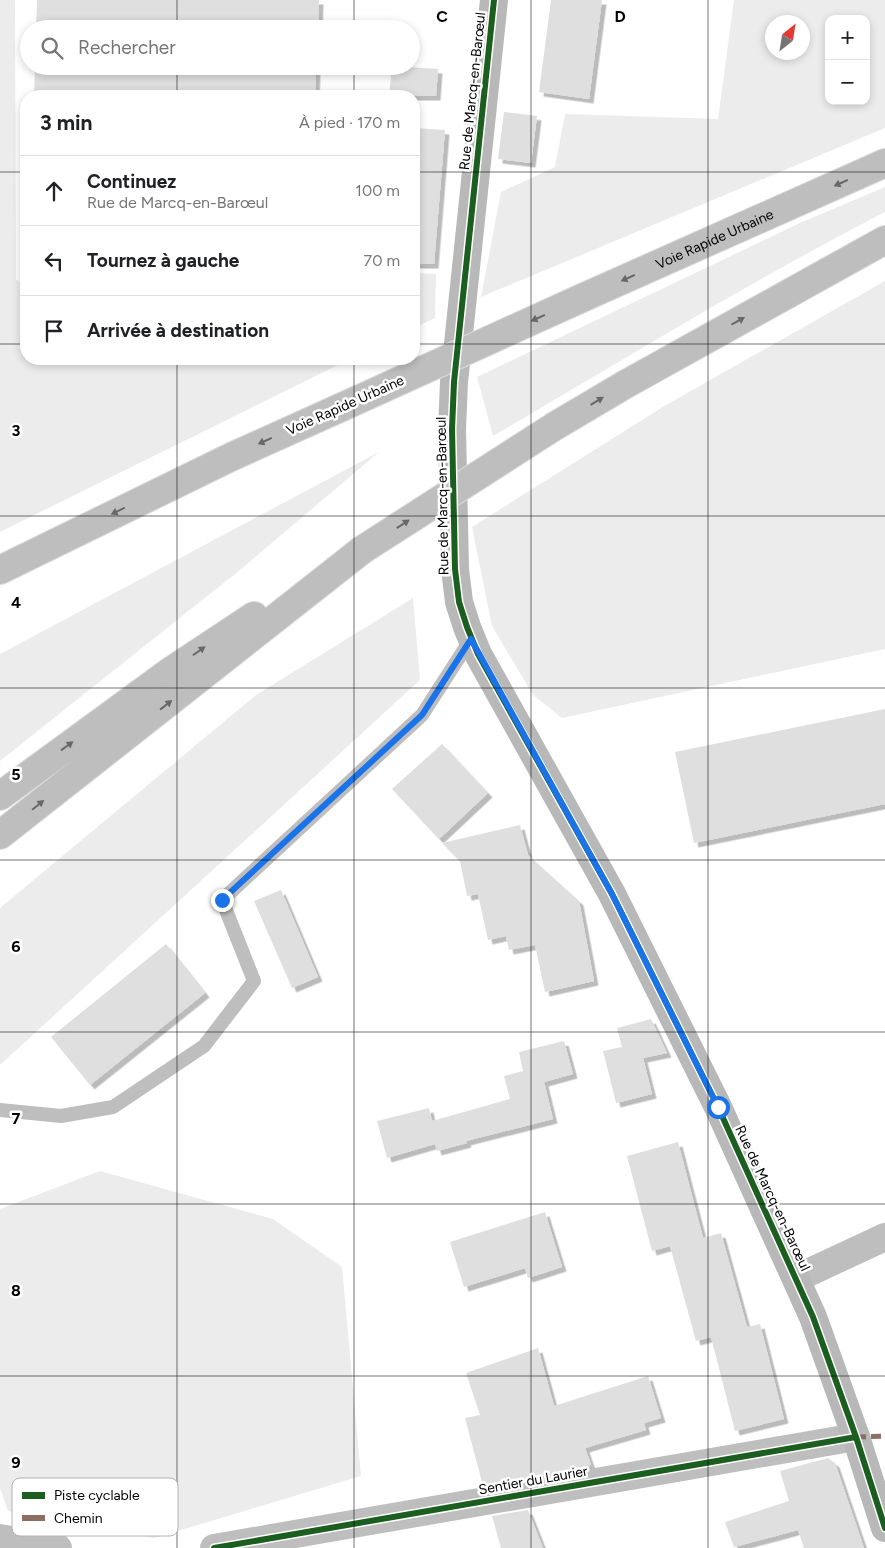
<!DOCTYPE html>
<html lang="fr">
<meta charset="utf-8">
<style>
body{margin:0;font-family:Figtree,sans-serif;background:#f2f2f2;color:#202124}
.controls{position:absolute;right:15px;top:15px;display:grid;overflow:hidden;border-radius:10px;box-shadow:0 2px 8px #0003}
.controls button{width:45px;height:45px;display:grid;place-items:center;padding:0;border:0;border-bottom:1px solid #e0e0e0;background:#fff;color:#202124;font:25px sans-serif}
.compass{position:absolute;left:765px;top:15px;width:45px;height:45px;border-radius:50%;background:#fff;box-shadow:0 2px 8px #0003;rotate:30deg}
.stop{position:absolute;width:15px;height:15px;margin:-11px;border:4px solid #1a73e8;border-radius:50%;background:#fff}
.stop.end{background:#1a73e8;border-color:#fff;box-shadow:0 1px 5px #0008}
.list{margin:0;padding:0;list-style:none}
h2{display:flex;justify-content:space-between;align-items:center;height:65px;margin:0;padding:0 20px;font-size:21px}
h2 small{font-size:16px;font-weight:400;color:#757577}
.list li{display:grid;grid-template-columns:32px 1fr auto;gap:15px;align-items:center;box-sizing:border-box;height:70px;padding:0 20px;border-top:1px solid #e0e0e0}
.list b{display:block;font-size:19px;white-space:nowrap}
.list p{margin:0;font-size:16px;white-space:nowrap;color:#757577}
.list em{font-size:16px;font-style:normal;color:#757577}
.icon{flex:none;width:28px;height:28px;fill:none;stroke:currentColor;stroke-width:2;stroke-linecap:round;stroke-linejoin:round}
.map{position:relative;flex:none;width:885px;height:1548px;overflow:hidden}
.search{position:absolute;background:#fff;box-shadow:0 2px 8px #0003;left:20px;top:20px;width:400px;height:55px;display:flex;align-items:center;gap:12px;box-sizing:border-box;padding:0 18px;border-radius:28px;color:#757577;font-size:19px}
.panel{position:absolute;background:#fff;box-shadow:0 2px 8px #0003;left:20px;top:90px;width:400px;height:275px;border-radius:20px}
.map>svg:first-child{display:block}
.green{fill:#ececec;fill-rule:evenodd}
.building{fill:#dfdfdf;filter:url(#shadow)}
.lines{fill:none;stroke-linecap:round;stroke-linejoin:round}
.highway-casing{stroke:#dbdbdb;stroke-width:30}
.lane{stroke:#bebebe;stroke-width:14}
.street{stroke:#bebebe;stroke-width:28}
.secondary{stroke:#b8b8b8;stroke-width:28}
.highway{stroke:#bebebe;stroke-width:28}
.highway-bridge-casing{stroke:#dbdbdb;stroke-width:30;stroke-linecap:butt}
.highway-bridge{stroke:#bebebe;stroke-width:28}
.quiet{stroke:#8d6e63;stroke-width:5;stroke-dasharray:10 5;stroke-linecap:butt}
.cycleway-casing{stroke:#fff;stroke-width:9}
.cycleway{stroke:#1b5e20;stroke-width:6}
.oneway{fill:#686868}
.route{stroke:#1a73e8;stroke-width:6}
.grid{fill:none;stroke:#000;stroke-width:1;stroke-opacity:0.55}
.labels{text-anchor:middle;stroke-width:5;stroke-linejoin:round;paint-order:stroke}
.street-label{font-size:14px;fill:#000;stroke:#fff}
.key{fill:#fff;stroke:#b2b2b2;stroke-width:1}
.key-label{font-size:14px;fill:#000}
.grid-label{font-size:16px;text-anchor:middle;font-weight:bold;fill:#000;stroke:#fff;stroke-width:5;stroke-linejoin:round;paint-order:stroke}
</style>
<div class="map">
<svg width="885" height="1548" viewBox="0 0 885 1548">
<defs>
<filter id="shadow"><feDropShadow dx="4.5" dy="4.5" stdDeviation="0" flood-color="#0004"/></filter>
</defs>
<rect width="100%" height="100%" fill="#fff"/>
<!-- green -->
<path class="green" d="M 0,0 L 15,0 L 16,280 L 26,284 L 26,359 L 350,359 L 0,532 Z
M 734,0 L 885,0 L 885,128 L 481,297 L 501,192 L 555,167 L 565,114 L 718,119 ZM 829,19 L 866,19 L 866,101 L 829,101 ZM 772,22 L 802,22 L 802,52 L 772,52 Z
M 885,187 L 885,212 C 751,281 623,360 493,436 L 477,377 L 800,223 Z
M 414,273 L 436,274 L 435,318 L 414,328 Z
M 885,281 L 885,649 L 562,718 L 533,695 L 492,626 L 472,527 L 666,405 Z
M 379,452 L 240,570 L 0,761 L 0,654 Z
M 413,598 L 420,680 L 0,1065 L 0,908 L 256,695 Z
M 100,1171 L 273,1219 L 342,1267 L 361,1476 L 154,1538 L 8,1511 L 0,1488 L 0,1209 Z"/>
<!-- building -->
<path class="building" d="M 37,0 L 319,0 L 318,29 L 36,29 Z
M 551,0 L 602,0 L 589,99 L 539,92 Z
M 35,66 L 316,66 L 315,96 L 34,96 Z
M 392,66 L 438,69 L 436,96 L 389,96 Z
M 504,112 L 537,116 L 531,163 L 498,159 Z
M 414,128 L 445,130 L 434,264 L 414,264 Z
M 885,709 L 885,804 L 694,843 L 675,752 Z
M 442,744 L 488,793 L 439,839 L 392,789 Z
M 520,825 L 528,855 L 579,901 L 594,981 L 545,992 L 535,945 L 509,950 L 506,936 L 488,940 L 478,894 L 467,896 L 460,861 L 442,843 Z
M 281,890 L 318,977 L 292,988 L 254,901 Z
M 166,944 L 205,993 L 90,1085 L 51,1037 Z
M 651,1019 L 667,1053 L 643,1058 L 652,1094 L 616,1103 L 603,1051 L 622,1047 L 617,1028 Z
M 564,1041 L 573,1074 L 544,1082 L 553,1119 L 466,1141 L 467,1143 L 437,1151 L 435,1144 L 387,1158 L 377,1121 L 429,1108 L 432,1121 L 510,1099 L 504,1076 L 523,1071 L 519,1052 Z
M 678,1142 L 703,1238 L 721,1233 L 747,1327 L 760,1324 L 784,1419 L 735,1431 L 711,1337 L 696,1341 L 670,1246 L 652,1251 L 627,1156 Z
M 545,1212 L 562,1267 L 528,1278 L 525,1268 L 464,1287 L 450,1242 Z
M 538,1348 L 554,1406 L 648,1376 L 661,1418 L 644,1423 L 646,1430 L 585,1448 L 591,1465 L 579,1469 L 483,1486 L 465,1418 L 480,1415 L 466,1373 Z
M 828,1458 L 835,1463 L 864,1548 L 804,1548 L 798,1530 L 734,1547 L 725,1522 L 789,1501 L 780,1471 Z
M 528,1510 L 543,1548 L 501,1548 L 492,1516 Z"/>
<g class="lines">
<defs>
<g id="highway">
<path id="s1" d="M 582,298 L 885,163"/>
<path d="M 555,426 L 626,384 L 885,240"/>
<path d="M 0,570 L 231,457 L 342,407"/>
<path d="M 0,796 L 168,673 L 254,616"/>
<path d="M 0,835 L 362,550"/>
</g>
</defs>
<!-- highway casing -->
<use href="#highway" class="highway-casing"/>
<!-- lane -->
<path class="lane" d="M 0,1110 L 61,1116 L 113,1107 L 204,1046 L 254,981 L 222,900 L 422,715 L 471,639"/>
<!-- street -->
<path class="street" d="M 797,1278 L 885,1237
M 0,1538 L 58,1548
M 214,1548 L 856,1437"/>
<!-- secondary -->
<path class="secondary" d="M 494,0 L 454,382 L 452,429 L 455,569 L 459,602 L 467,627 L 478,654 L 612,894 L 718,1107 L 813,1317 L 856,1437 L 885,1528"/>
<!-- highway -->
<use href="#highway" class="highway"/>
<defs>
<path id="highway-bridge" d="M 342,407 L 582,298
M 362,550 L 555,426"/>
</defs>
<!-- highway-bridge casing -->
<use href="#highway-bridge" class="highway-bridge-casing"/>
<!-- highway-bridge -->
<use href="#highway-bridge" class="highway-bridge"/>
<!-- quiet -->
<path class="quiet" d="M 856,1437 L 885,1436"/>
<defs>
<path id="cycleway" d="M 494,0 L 454,382 L 452,429 L 455,569 L 459,602 L 467,627 L 478,654 L 612,894 L 718,1107 L 813,1317 L 856,1437 L 885,1528
M 214,1548 L 856,1437"/>
</defs>
<!-- cycleway casing -->
<use href="#cycleway" class="cycleway-casing"/>
<!-- cycleway -->
<use href="#cycleway" class="cycleway"/>
</g>
<!-- one-way arrows -->
<defs><path id="oneway-solid" d="M-6-.8H1V-3.2L6.5 0L1 3.2V.8H-6Z" transform="scale(1.25)"/></defs>
<g class="oneway">
<use href="#oneway-solid" transform="translate(841 183) rotate(156)"/>
<use href="#oneway-solid" transform="translate(628 278) rotate(156)"/>
<use href="#oneway-solid" transform="translate(538 318) rotate(156)"/>
<use href="#oneway-solid" transform="translate(738 321) rotate(-29)"/>
<use href="#oneway-solid" transform="translate(597 401) rotate(-31)"/>
<use href="#oneway-solid" transform="translate(265 441) rotate(156)"/>
<use href="#oneway-solid" transform="translate(118 511) rotate(154)"/>
<use href="#oneway-solid" transform="translate(403 524) rotate(-33)"/>
<use href="#oneway-solid" transform="translate(199 651) rotate(-35)"/>
<use href="#oneway-solid" transform="translate(166 705) rotate(-38)"/>
<use href="#oneway-solid" transform="translate(67 746) rotate(-36)"/>
<use href="#oneway-solid" transform="translate(38 805) rotate(-39)"/>
</g>
<g class="lines">
<!-- route -->
<path class="route" d="M 222,900 L 422,715 L 471,639 L 612,894 L 718,1107"/>
</g>
<!-- grid -->
<path class="grid" d="M 177,0 L 177,29M 354,0 L 354,29M 531,0 L 531,1548M 708,0 L 708,1548M 177,66 L 177,96M 354,66 L 354,96M 0,172 L 26,172M 414,172 L 885,172M 0,344 L 26,344M 414,344 L 885,344M 177,359 L 177,1548M 354,359 L 354,1548M 0,516 L 885,516M 0,688 L 885,688M 0,860 L 885,860M 0,1032 L 885,1032M 0,1204 L 885,1204M 0,1376 L 885,1376"/>
<g class="labels">
<!-- street labels -->
<g class="street-label">
<text transform="translate(472 91) rotate(-84)" y="5">Rue de Marcq-en-Barœul</text>
<text dy="5" stroke="none"><textPath href="#s1" startOffset="145">Voie Rapide Urbaine</textPath></text>
<text transform="translate(345 405) rotate(-24)" y="5">Voie Rapide Urbaine</text>
<text transform="translate(442 496) rotate(-91)" y="5">Rue de Marcq-en-Barœul</text>
<text transform="translate(773 1198) rotate(65)" y="5">Rue de Marcq-en-Barœul</text>
<text transform="translate(533 1480) rotate(-10)" y="5">Sentier du Laurier</text>
</g>
</g>
<!-- legend -->
<rect x="12" y="1478" width="166" height="58" rx="8" class="key"/>
<rect x="22" y="1492" width="23" height="7" fill="#1b5e20"/>
<rect x="22" y="1515" width="23" height="6" fill="#8d6e63"/>
<g class="key-label">
<text x="54" y="1500">Piste cyclable</text>
<text x="54" y="1523">Chemin</text>
</g>
<g class="grid-label">
<text x="442" y="22">C</text>
<text x="620" y="22">D</text>
<text x="16" y="436">3</text>
<text x="16" y="608">4</text>
<text x="16" y="780">5</text>
<text x="16" y="952">6</text>
<text x="16" y="1124">7</text>
<text x="16" y="1296">8</text>
<text x="16" y="1468">9</text>
</g>
</svg>
<div class="controls">
<button>+</button>
<button>−</button>
</div>
<svg class="compass" viewBox="-18 -18 36 36"><path d="M0-13l5 13h-10z" fill="#e53935"/><path d="M0 13l5-13h-10z" fill="#757577"/></svg>
<div class="stop" style="left:718px;top:1107px"></div>
<div class="stop end" style="left:222px;top:900px"></div>
<div class="search"><svg class="icon" aria-label="search" viewBox="0 0 24 24"><circle cx="10" cy="10" r="6"/><path d="M15 15l6 6"/></svg>Rechercher</div>
<section class="panel">
<h2>3 min<small>À pied · 170 m</small></h2>
<ul class="list">
<li><svg class="icon" aria-label="ahead" viewBox="0 0 24 24"><path d="M12 20V5M6 11l6-6 6 6"/></svg><div><b>Continuez</b><p>Rue de Marcq-en-Barœul</p></div><em>100 m</em></li>
<li><svg class="icon" aria-label="left" viewBox="0 0 24 24"><path d="M17 20v-9H6M10 6l-5 5 5 5"/></svg><div><b>Tournez à gauche</b></div><em>70 m</em></li>
<li><svg class="icon" aria-label="arrive" viewBox="0 0 24 24"><path d="M6 21V4h12l-3 4 3 4H6"/></svg><div><b>Arrivée à destination</b></div></li>
</ul>
</section>
</div>
